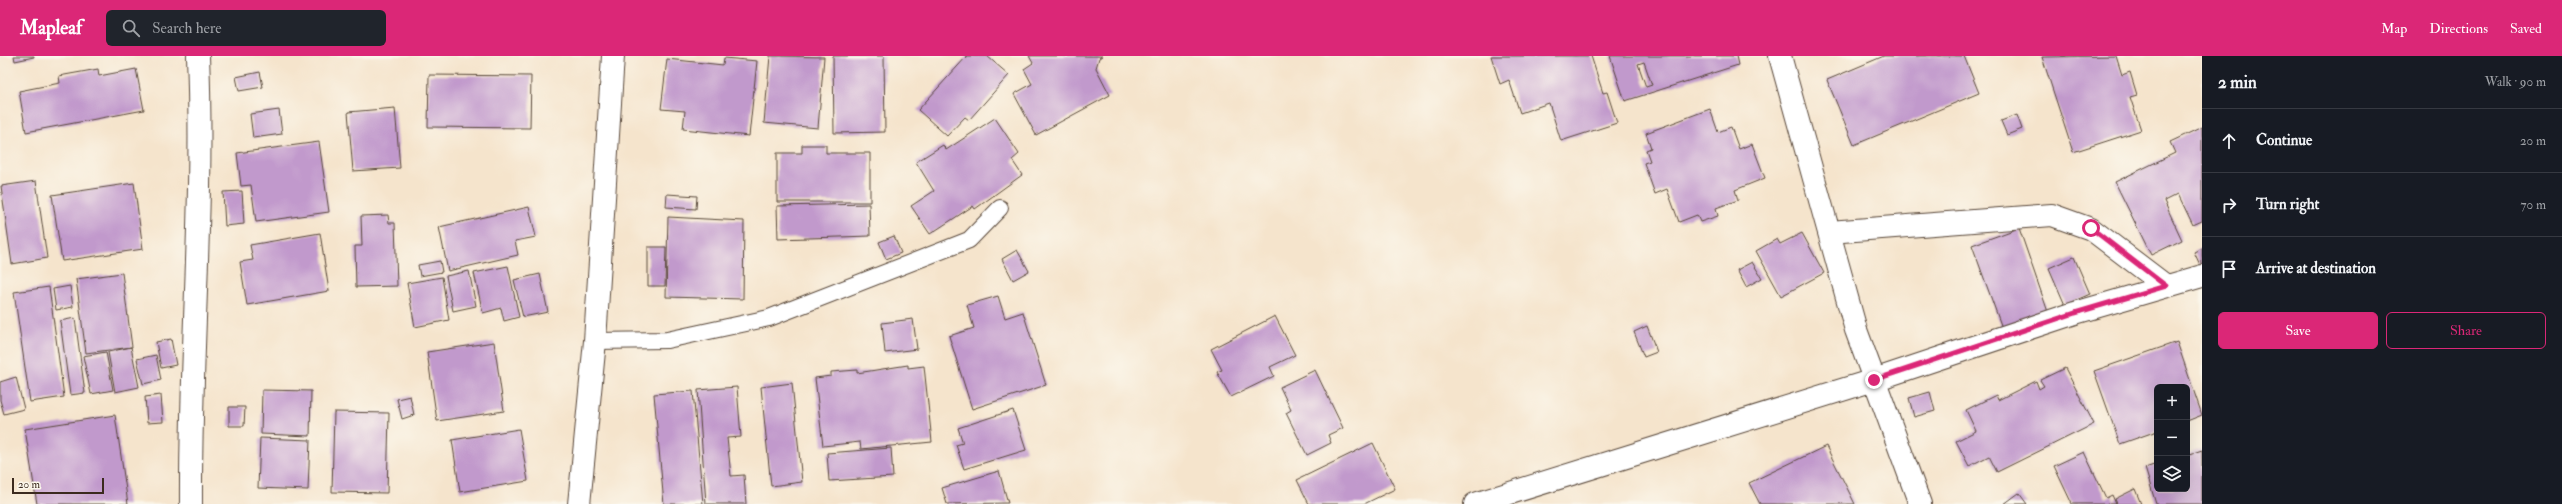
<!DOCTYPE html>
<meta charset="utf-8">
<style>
body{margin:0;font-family:"IM FELL Double Pica",serif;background:#20242c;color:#f1f3f6}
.controls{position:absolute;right:12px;bottom:12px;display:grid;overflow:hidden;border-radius:6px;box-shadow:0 4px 16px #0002}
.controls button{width:36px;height:36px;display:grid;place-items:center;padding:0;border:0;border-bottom:1px solid #363941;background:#171b24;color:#f1f3f6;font:20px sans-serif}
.scale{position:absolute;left:12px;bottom:10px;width:92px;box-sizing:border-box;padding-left:4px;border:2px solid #3b2a1e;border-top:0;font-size:11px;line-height:14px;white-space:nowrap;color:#3b2a1e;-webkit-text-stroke:3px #fbf7ec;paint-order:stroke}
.stop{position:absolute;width:12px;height:12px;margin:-9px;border:3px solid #db2777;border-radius:50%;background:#fff}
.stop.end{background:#db2777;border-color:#fff;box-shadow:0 1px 4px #0008}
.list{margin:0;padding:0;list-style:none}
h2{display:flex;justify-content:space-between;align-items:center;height:52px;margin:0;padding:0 16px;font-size:17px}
h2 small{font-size:13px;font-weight:400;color:#9ea1a6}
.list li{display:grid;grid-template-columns:26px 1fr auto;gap:12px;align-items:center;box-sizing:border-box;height:64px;padding:0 16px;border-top:1px solid #363941}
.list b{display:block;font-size:15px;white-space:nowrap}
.list em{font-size:13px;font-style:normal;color:#9ea1a6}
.actions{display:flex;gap:8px;padding:12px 16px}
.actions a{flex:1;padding:9px 0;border:1px solid #db2777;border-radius:6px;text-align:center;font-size:14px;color:#db2777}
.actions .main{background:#db2777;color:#fff}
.icon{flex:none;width:22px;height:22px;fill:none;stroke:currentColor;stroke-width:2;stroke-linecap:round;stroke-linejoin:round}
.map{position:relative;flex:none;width:2202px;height:448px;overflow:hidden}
header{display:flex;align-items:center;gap:24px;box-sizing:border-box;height:56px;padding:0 20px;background:#db2777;color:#fff}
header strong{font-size:19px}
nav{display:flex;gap:22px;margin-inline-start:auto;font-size:14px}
.search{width:280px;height:36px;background:#20242c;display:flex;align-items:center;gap:10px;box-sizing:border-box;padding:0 14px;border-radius:6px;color:#9ea1a6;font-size:15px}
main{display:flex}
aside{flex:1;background:#171b24}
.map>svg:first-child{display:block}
.building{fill:#c199cc;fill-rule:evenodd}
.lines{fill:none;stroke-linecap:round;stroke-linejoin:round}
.lane-casing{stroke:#574638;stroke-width:18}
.street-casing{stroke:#574638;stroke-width:24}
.lane{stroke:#fff;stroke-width:16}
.street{stroke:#fff;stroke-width:22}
.route{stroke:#db2777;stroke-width:5}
</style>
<header>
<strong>Mapleaf</strong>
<div class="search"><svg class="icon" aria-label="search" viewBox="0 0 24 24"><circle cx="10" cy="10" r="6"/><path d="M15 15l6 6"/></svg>Search here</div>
<nav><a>Map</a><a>Directions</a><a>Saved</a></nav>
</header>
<main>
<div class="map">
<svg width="2202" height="448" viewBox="0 0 2202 448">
<rect width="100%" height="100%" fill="#fbf7ec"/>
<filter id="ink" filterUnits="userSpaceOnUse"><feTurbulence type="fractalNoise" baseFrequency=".025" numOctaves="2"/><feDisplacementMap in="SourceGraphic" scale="8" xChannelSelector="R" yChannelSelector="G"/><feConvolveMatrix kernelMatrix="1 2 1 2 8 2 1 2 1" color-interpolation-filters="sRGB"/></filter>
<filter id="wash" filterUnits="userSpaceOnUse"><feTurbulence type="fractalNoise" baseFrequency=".012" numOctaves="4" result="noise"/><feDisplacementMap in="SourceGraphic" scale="16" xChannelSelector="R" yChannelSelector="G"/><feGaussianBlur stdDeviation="0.9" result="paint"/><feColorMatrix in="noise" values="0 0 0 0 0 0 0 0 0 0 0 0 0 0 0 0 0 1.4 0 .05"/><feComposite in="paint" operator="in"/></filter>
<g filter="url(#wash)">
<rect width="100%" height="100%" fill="#f5e4cc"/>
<g id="blocks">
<!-- building -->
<path class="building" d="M 14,0 L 34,0 L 34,1 L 15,5 Z
M 770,0 L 824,1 L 818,72 L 764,67 Z
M 833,0 L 884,0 L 885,76 L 834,77 Z
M 967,0 L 987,0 L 1009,19 L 969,64 L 965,61 L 947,80 L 918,54 Z
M 1029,0 L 1102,0 L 1099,2 L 1096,12 L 1110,39 L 1036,79 L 1014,38 L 1032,28 L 1024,13 L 1033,7 Z
M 1491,0 L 1591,0 L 1603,37 L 1607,36 L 1617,67 L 1561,85 L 1549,47 L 1520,57 L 1509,24 L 1500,28 Z
M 1610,0 L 1736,0 L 1738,9 L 1625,45 ZM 1644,6 L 1652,29 L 1646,31 L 1638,8 Z
M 1884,0 L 1964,0 L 1979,37 L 1854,89 L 1827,24 Z
M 2116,0 L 2122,19 L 2130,16 L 2137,39 L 2130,41 L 2141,74 L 2073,96 L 2042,1 Z
M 724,2 L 757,5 L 749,80 L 683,73 L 685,55 L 661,53 L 667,3 L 723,9 Z
M 98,13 L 99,20 L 136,13 L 144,54 L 26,76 L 19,35 L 60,27 L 59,20 Z
M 260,16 L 263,31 L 239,35 L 236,21 Z
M 429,19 L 531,20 L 530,72 L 428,71 Z
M 395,52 L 400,112 L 353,115 L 348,56 Z
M 1710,53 L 1718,76 L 1731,71 L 1739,93 L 1752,88 L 1765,122 L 1735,134 L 1738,144 L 1716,152 L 1718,160 L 1700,166 L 1697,159 L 1679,166 L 1667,133 L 1655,138 L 1644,107 L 1650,105 L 1646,94 L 1651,92 L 1646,77 Z
M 279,54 L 282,78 L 253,82 L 250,58 Z
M 2017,59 L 2022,73 L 2007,79 L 2001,65 Z
M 995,62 L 1019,98 L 1012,104 L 1022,119 L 975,153 L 973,150 L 930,178 L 911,150 L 934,135 L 916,106 L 943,89 L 946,94 Z
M 2202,71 L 2202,165 L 2193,169 L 2178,138 L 2164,145 L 2182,184 L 2151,199 L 2115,126 L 2175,97 L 2170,86 Z
M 319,86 L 329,156 L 256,166 L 251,129 L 241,130 L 237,97 Z
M 802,89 L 826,89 L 826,97 L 870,97 L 870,146 L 777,146 L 777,97 L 802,97 Z
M 36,125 L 47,202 L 12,208 L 1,130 Z
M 134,127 L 143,193 L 62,205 L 52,139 Z
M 242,135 L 244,168 L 225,170 L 223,136 Z
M 667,138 L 697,140 L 696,153 L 666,151 Z
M 869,148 L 870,180 L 778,183 L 777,150 Z
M 529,151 L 536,181 L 515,185 L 518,199 L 448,215 L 439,171 Z
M 388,159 L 389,167 L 395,167 L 397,230 L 356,231 L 355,190 L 362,190 L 361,160 Z
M 668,161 L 744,165 L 743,243 L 666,241 Z
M 2019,172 L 2048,256 L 2002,272 L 1972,189 Z
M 320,177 L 329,235 L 247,249 L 240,206 L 253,204 L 250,189 Z
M 1802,177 L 1824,217 L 1781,240 L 1756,195 L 1777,183 L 1780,188 Z
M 894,180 L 901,197 L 886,203 L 879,186 Z
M 648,191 L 666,191 L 665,230 L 648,230 Z
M 2202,192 L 2202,211 L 2201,211 L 2194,196 Z
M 1017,194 L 1029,215 L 1013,224 L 1002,203 Z
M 2074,201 L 2090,238 L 2065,249 L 2049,212 Z
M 440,205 L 442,216 L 420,220 L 418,209 Z
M 1752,206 L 1762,222 L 1746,231 L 1737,214 Z
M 508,210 L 519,261 L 504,265 L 501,252 L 483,257 L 474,217 Z
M 469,215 L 476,250 L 453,255 L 446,220 Z
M 122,217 L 132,291 L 86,297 L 76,223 Z
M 540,218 L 548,256 L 523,261 L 514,224 Z
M 442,221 L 449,264 L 415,271 L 407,227 Z
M 70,230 L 73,251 L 56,254 L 53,233 Z
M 49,231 L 64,341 L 30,346 L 14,236 Z
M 998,240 L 1005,262 L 1023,256 L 1046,329 L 972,353 L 949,280 L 974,272 L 967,249 Z
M 1275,260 L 1295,299 L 1270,311 L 1274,320 L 1231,341 L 1217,316 L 1222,314 L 1211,293 Z
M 75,262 L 85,337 L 70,339 L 60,265 Z
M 913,263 L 917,293 L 885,297 L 882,267 Z
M 1647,270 L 1657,296 L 1644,301 L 1634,276 Z
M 171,283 L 176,309 L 161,312 L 156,286 Z
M 494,286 L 504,355 L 437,365 L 427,296 Z
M 2177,286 L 2202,359 L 2187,365 L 2187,331 L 2157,331 L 2157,375 L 2120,388 L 2094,315 Z
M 131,291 L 139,331 L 115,336 L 108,296 Z
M 106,296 L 113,334 L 91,338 L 83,300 Z
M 156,299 L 161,324 L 143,328 L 137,303 Z
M 908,309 L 908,312 L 924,310 L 932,386 L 861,393 L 860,386 L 823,390 L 815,322 L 831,320 L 831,316 L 857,314 L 857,317 Z
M 2065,312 L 2094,368 L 1997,416 L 1989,400 L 1969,410 L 1956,385 L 1976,375 L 1966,354 L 1996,339 L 1998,344 L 2036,325 L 2039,333 L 2044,330 L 2040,324 Z
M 1315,314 L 1343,372 L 1328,379 L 1331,387 L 1307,399 L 1286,357 L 1291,354 L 1280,331 Z
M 16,321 L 24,353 L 4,358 L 0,344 L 0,326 Z
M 792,327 L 802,426 L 771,430 L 761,331 Z
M 737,331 L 741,381 L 727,382 L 731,420 L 744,419 L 746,448 L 706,448 L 698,334 Z
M 262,334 L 311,335 L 310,380 L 261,378 Z
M 693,335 L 703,448 L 664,448 L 654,338 Z
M 1930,336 L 1935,355 L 1914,361 L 1909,342 Z
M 161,339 L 163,366 L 147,367 L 145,341 Z
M 410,340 L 414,359 L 402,363 L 397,343 Z
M 229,351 L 245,351 L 244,370 L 229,370 Z
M 1013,354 L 1026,394 L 964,413 L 956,389 L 963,387 L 958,372 Z
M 334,356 L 389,357 L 387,437 L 332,436 Z
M 115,359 L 128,448 L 37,448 L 25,373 Z
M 519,373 L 528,425 L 460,436 L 452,384 Z
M 260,382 L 310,384 L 308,434 L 258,432 Z
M 1373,387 L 1395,433 L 1364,448 L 1309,448 L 1297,424 Z
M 1826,390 L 1855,448 L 1760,448 L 1749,427 Z
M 891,392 L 893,421 L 829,425 L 827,397 Z
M 2202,394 L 2202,448 L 2156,448 L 2145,412 L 2157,408 L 2157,433 L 2187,433 L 2187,399 Z
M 2084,396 L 2106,442 L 2112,439 L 2116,448 L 2072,448 L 2054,410 Z
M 999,415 L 1008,447 L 947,448 L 942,432 Z
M 2135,433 L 2141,448 L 2117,448 L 2115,443 Z
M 2019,437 L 2027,448 L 2004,448 Z"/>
</g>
</g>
<g filter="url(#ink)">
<use href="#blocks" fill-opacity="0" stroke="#574638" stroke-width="1"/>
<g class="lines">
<defs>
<path id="lane" d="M 595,285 L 667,284 L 769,262 L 969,184 L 1000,152"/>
<path id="street" d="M 1780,0 L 1856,274 L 1920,448
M 1829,176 L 2052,159 L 2091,173 L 2166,230
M 191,448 C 190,299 204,149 198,0
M 579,448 L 595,285 L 613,0
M 1475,448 L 1874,324 L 2075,257 L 2202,220"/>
</defs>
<!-- lane casing -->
<use href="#lane" class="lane-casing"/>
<!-- street casing -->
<use href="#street" class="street-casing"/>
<!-- lane -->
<use href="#lane" class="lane"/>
<!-- street -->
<use href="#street" class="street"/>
</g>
</g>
<g class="lines" filter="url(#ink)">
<!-- route -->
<path class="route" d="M 1874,324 L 2075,257 L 2166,230 L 2091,172"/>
</g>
</svg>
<div class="controls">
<button>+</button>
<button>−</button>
<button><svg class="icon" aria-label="layers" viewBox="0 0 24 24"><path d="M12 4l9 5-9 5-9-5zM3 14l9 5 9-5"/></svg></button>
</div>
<div class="scale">20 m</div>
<div class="stop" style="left:2091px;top:172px"></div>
<div class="stop end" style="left:1874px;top:324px"></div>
</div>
<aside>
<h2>2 min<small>Walk · 90 m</small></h2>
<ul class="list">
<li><svg class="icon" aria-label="ahead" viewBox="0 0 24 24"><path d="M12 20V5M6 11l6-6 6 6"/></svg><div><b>Continue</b></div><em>20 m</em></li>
<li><svg class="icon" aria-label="right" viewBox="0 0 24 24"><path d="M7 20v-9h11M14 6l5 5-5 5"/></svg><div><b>Turn right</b></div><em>70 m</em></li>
<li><svg class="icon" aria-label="arrive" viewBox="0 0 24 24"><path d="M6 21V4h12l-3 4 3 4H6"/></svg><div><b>Arrive at destination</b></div></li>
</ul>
<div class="actions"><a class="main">Save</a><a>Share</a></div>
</aside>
</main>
